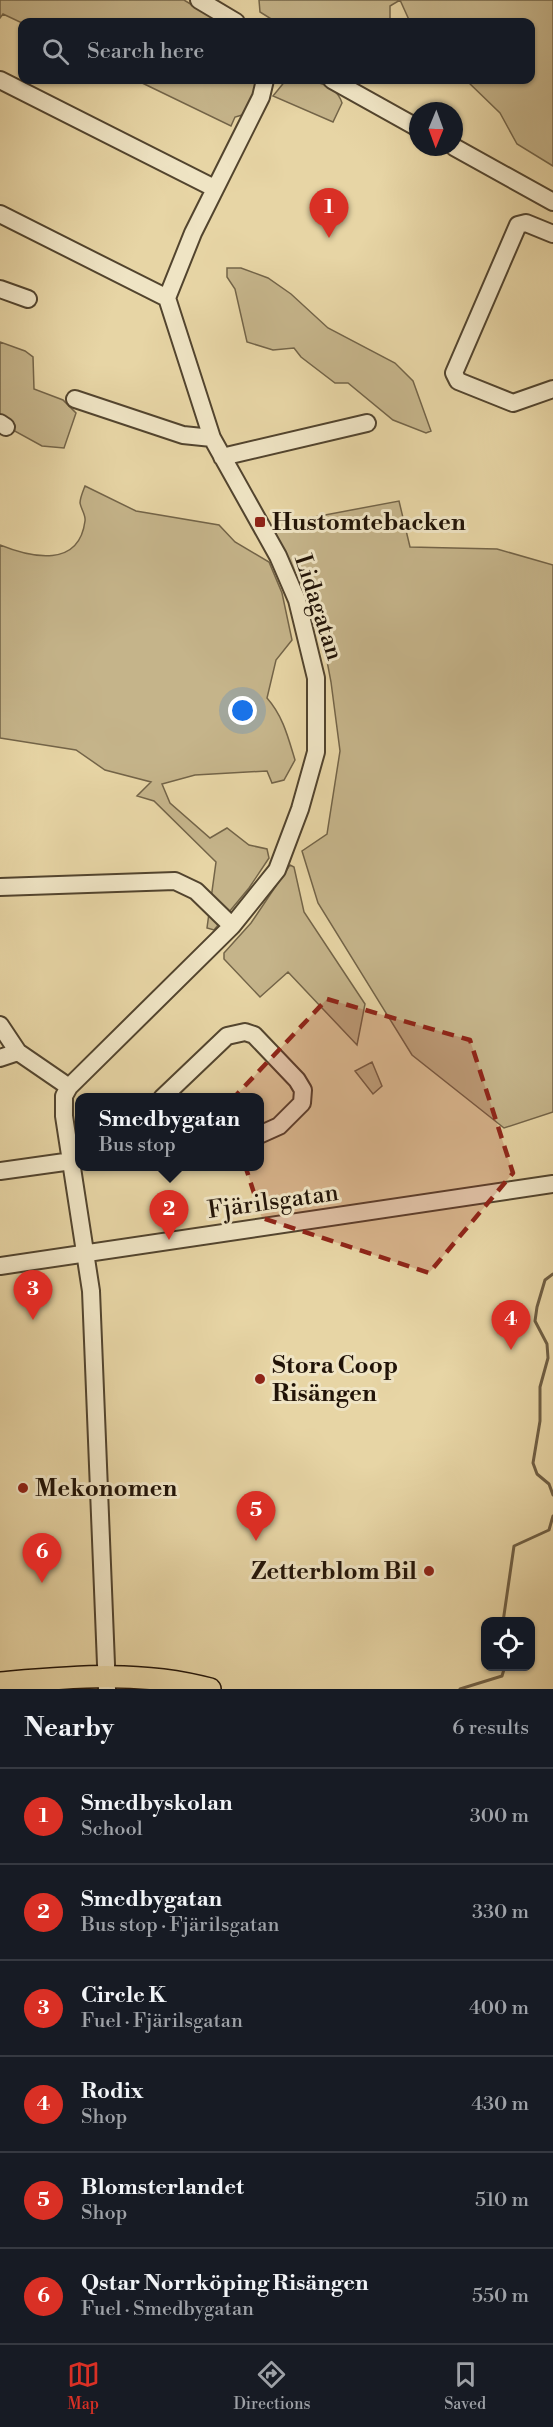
<!DOCTYPE html>
<meta charset="utf-8">
<style>
body{margin:0;font-family:"Libre Bodoni",serif;background:#20242c;color:#f1f3f6}
.controls{position:absolute;right:18px;bottom:18px;display:grid;overflow:hidden;border-radius:12px;box-shadow:0 2px 4px #0004}
.controls button{width:54px;height:54px;display:grid;place-items:center;padding:0;border:0;border-bottom:2px solid #363941;background:#171b24;color:#f1f3f6;font:30px sans-serif}
.compass{position:absolute;left:409px;top:102px;width:54px;height:54px;border-radius:50%;background:#171b24;box-shadow:0 2px 4px #0004;rotate:181deg}
.you{position:absolute;left:243px;top:711px;width:21px;height:21px;margin:-15px;border:4px solid #fff;border-radius:50%;background:#1a73e8;box-shadow:0 0 0 9px #1a73e833}
.badge{display:grid;place-items:center;width:39px;height:39px;border-radius:50%;background:#d93025;color:#fff;font-size:20px;font-weight:700}
.pin{position:absolute;translate:-50% -50px;filter:drop-shadow(0 2px 3px #0008)}
.pin::after{content:'';position:absolute;top:32px;width:21px;height:18px;background:inherit;clip-path:polygon(0 0,100% 0,50% 100%)}
.popup{position:absolute;left:75px;top:1093px;width:189px;height:78px;box-sizing:border-box;display:grid;place-content:center;border-radius:12px;background:#171b24;filter:drop-shadow(0 2px 4px #0005);font-size:20px;white-space:nowrap;color:#9ea1a6}
.popup b{font-size:22px;color:#f1f3f6}
.popup::after{content:'';position:absolute;left:50%;top:100%;margin-left:-12px;border:12px solid transparent;border-top-color:#171b24}
.list{margin:0;padding:0;list-style:none}
h2{display:flex;justify-content:space-between;align-items:center;height:78px;margin:0;padding:0 24px;font-size:26px}
h2 small{font-size:20px;font-weight:400;color:#9ea1a6}
.list li{display:grid;grid-template-columns:39px 1fr auto;gap:18px;align-items:center;box-sizing:border-box;height:96px;padding:0 24px;border-top:2px solid #363941}
.list b{display:block;font-size:22px;white-space:nowrap}
.list p{margin:0;font-size:20px;white-space:nowrap;color:#9ea1a6}
.list em{font-size:20px;font-style:normal;color:#9ea1a6}
.icon{flex:none;width:33px;height:33px;fill:none;stroke:currentColor;stroke-width:2;stroke-linecap:round;stroke-linejoin:round}
.map{position:relative;flex:none;width:553px;height:1689px;overflow:hidden}
.search{position:absolute;background:#171b24;box-shadow:0 2px 4px #0004;left:18px;right:18px;top:18px;height:66px;display:flex;align-items:center;gap:15px;box-sizing:border-box;padding:0 21px;border-radius:12px;color:#9ea1a6;font-size:22px}
.sheet{height:654px;background:#171b24}
nav{display:flex;justify-content:space-around;align-items:center;box-sizing:border-box;height:84px;border-top:2px solid #363941;background:#171b24;font-size:16px;color:#9ea1a6}
nav a{display:grid;justify-items:center;gap:3px}
nav .on{color:#d93025}
.map>svg:first-child{display:block}
.green{fill:#c5b48a;stroke:#736448;stroke-width:1.5}
.lines{fill:none;stroke-linecap:round;stroke-linejoin:round}
.stream{stroke:#706045;stroke-width:3}
.minor-casing{stroke:#52442e;stroke-width:20}
.major-casing{stroke:#211307;stroke-width:24}
.minor{stroke:#efe4c4;stroke-width:16}
.major{stroke:#e7d5a5;stroke-width:21}
.marked{fill:#8f2418;fill-opacity:0.2;stroke:#8f2418;stroke-width:4.5;stroke-dasharray:12 8;stroke-linejoin:round}
.poi-dot{fill:#8f2418;stroke:#efe4c4;stroke-width:2}
.labels{text-anchor:middle;stroke-width:6;stroke-linejoin:round;paint-order:stroke}
.poi-label{font-size:24px;font-weight:bold;fill:#211307;stroke:#efe4c4;text-anchor:start}
.street-label{font-size:24px;fill:#211307;stroke:#efe4c4}
</style>
<div class="map">
<svg width="553" height="1689" viewBox="0 0 553 1689">
<rect width="100%" height="100%" fill="#e7d5a5"/>
<filter id="stains"><feTurbulence type="fractalNoise" baseFrequency=".00333" numOctaves="4"/><feColorMatrix values="0 0 0 0 .2 0 0 0 0 .09 0 0 0 0 .02 0 0 0 .5 -.17"/></filter>
<radialGradient id="worn" r=".72"><stop offset=".6" stop-color="#630" stop-opacity="0"/><stop offset="1" stop-color="#630" stop-opacity=".3"/></radialGradient>
<!-- green -->
<path class="green" d="M 0,0 L 184,0 L 220,22 L 22,23 L 3,14 L 0,18 Z
M 259,0 L 553,0 L 553,166 L 517,144 L 500,113 L 466,80 L 530,80 L 530,22 L 410,22 L 400,0 L 390,6 L 390,22 L 276,22 L 260,12 Z
M 136,80 L 259,80 L 254,94 L 242,115 L 235,117 L 231,126 Z
M 286,80 C 305,80 335,80 342,103 L 333,122 L 273,96 Z
M 227,268 L 241,268 L 268,278 L 291,294 L 328,328 L 395,363 L 413,381 L 431,431 L 426,433 L 393,420 L 348,383 L 335,383 L 301,357 L 294,348 L 273,350 L 247,342 L 235,289 L 227,277 Z
M 0,342 L 25,351 L 33,357 L 34,389 L 63,400 L 76,413 L 64,448 L 42,446 L 0,423 Z
M 85,486 L 136,511 L 219,525 L 235,542 L 269,562 L 282,593 L 292,640 L 276,660 L 267,698 C 283,716 288,737 295,760 L 284,780 L 272,783 L 267,771 L 195,775 L 162,784 L 170,803 L 210,838 L 227,828 L 249,845 L 267,849 L 269,858 L 249,888 L 214,930 L 207,928 L 216,862 L 154,801 L 137,796 L 151,782 L 105,770 L 76,750 L 0,738 L 0,545 C 32,558 79,568 85,521 C 86,515 81,509 80,503 C 80,498 83,491 85,486 Z
M 399,501 L 410,547 L 497,549 L 553,565 L 553,1112 L 504,1128 L 412,1055 L 318,903 L 302,851 L 327,834 L 340,751 L 331,682 L 317,608 L 301,589 L 272,525 Z
M 290,865 L 294,867 L 304,912 L 365,1004 L 357,1045 L 288,972 L 260,997 L 224,959 L 224,953 L 251,923 Z
M 372,1062 L 382,1086 L 373,1094 L 355,1071 Z"/>
<g class="lines">
<!-- stream -->
<path class="stream" d="M 553,1274 L 545,1280 L 537,1307 L 535,1321 L 547,1344 L 548,1358 L 540,1387 L 540,1421 L 533,1463 L 537,1474 L 549,1484 L 553,1495
M 503,1622 L 514,1546 L 549,1530 L 553,1516
M 460,1689 L 502,1676 L 505,1666"/>
<defs>
<path id="minor" d="M 199,0 L 236,22
M 0,80 L 214,188
M 332,80 L 418,128
M 454,147 L 553,202
M 0,214 L 167,298
M 553,234 L 526,223 L 518,225 L 454,373 L 458,381 L 513,403 L 553,389
M 0,289 L 28,299
M 75,399 L 183,435 L 212,438
M 0,423 L 6,427
M 222,457 L 367,423
M 0,887 L 175,881 L 196,891 L 232,926
M 0,1025 L 18,1052 L 69,1087
M 0,1058 L 18,1052
M 162,1098 L 227,1036 L 245,1032 L 254,1035 L 297,1080 L 303,1090 L 302,1103 L 279,1126 L 259,1135
M 0,1171 L 79,1160
M 0,1266 L 553,1184
M 107,1689 L 91,1291 L 64,1116 L 64,1096 L 69,1087 L 232,926 L 277,870 L 300,809 L 316,752 L 316,678 L 297,600 L 278,556 L 212,438 L 167,298 L 193,233 L 261,97 L 265,80"/>
<path id="major" d="M 0,1683 C 71,1677 140,1670 210,1689"/>
</defs>
<!-- minor casing -->
<use href="#minor" class="minor-casing"/>
<!-- major casing -->
<use href="#major" class="major-casing"/>
<!-- minor -->
<use href="#minor" class="minor"/>
<!-- major -->
<use href="#major" class="major"/>
</g>
<!-- marked area -->
<path class="marked" d="M 327,999 L 470,1040 L 513,1173 L 429,1273 L 262,1218 L 226,1106 Z"/>
<!-- markers -->
<g class="poi-dot">
<rect x="254" y="516" width="12" height="12" rx="3"/>
<circle cx="260" cy="1379" r="6"/>
<circle cx="23" cy="1488" r="6"/>
<circle cx="429" cy="1571" r="6"/>
</g>
<g class="labels">
<!-- poi labels -->
<g class="poi-label">
<text x="272" y="530">Hustomtebacken</text>
<text x="272" y="1373">Stora Coop<tspan x="272" dy="28">Risängen</tspan></text>
<text x="35" y="1496">Mekonomen</text>
<text x="417" y="1579" text-anchor="end">Zetterblom Bil</text>
</g>
<!-- street labels -->
<g class="street-label">
<text transform="translate(319 607) rotate(72)" y="8">Lidagatan</text>
<text transform="translate(273 1201) rotate(-8)" y="8">Fjärilsgatan</text>
</g>
</g>
<rect width="100%" height="100%" filter="url(#stains)"/>
<rect width="100%" height="100%" fill="url(#worn)"/>
</svg>
<div class="controls">
<button><svg class="icon" aria-label="locate" viewBox="0 0 24 24"><circle cx="12" cy="12" r="6"/><path d="M12 2v4M12 18v4M2 12h4M18 12h4"/></svg></button>
</div>
<svg class="compass" viewBox="-18 -18 36 36"><path d="M0-13l5 13h-10z" fill="#e53935"/><path d="M0 13l5-13h-10z" fill="#9ea1a6"/></svg>
<div class="you"></div>
<div class="pin badge" style="left:329px;top:238px">1</div>
<div class="pin badge" style="left:169px;top:1240px">2</div>
<div class="popup"><b>Smedbygatan</b>Bus stop</div>
<div class="pin badge" style="left:33px;top:1320px">3</div>
<div class="pin badge" style="left:511px;top:1350px">4</div>
<div class="pin badge" style="left:256px;top:1541px">5</div>
<div class="pin badge" style="left:42px;top:1583px">6</div>
<div class="search"><svg class="icon" aria-label="search" viewBox="0 0 24 24"><circle cx="10" cy="10" r="6"/><path d="M15 15l6 6"/></svg>Search here</div>
</div>
<section class="sheet">
<h2>Nearby<small>6 results</small></h2>
<ul class="list">
<li><span class="badge">1</span><div><b>Smedbyskolan</b><p>School</p></div><em>300 m</em></li>
<li><span class="badge">2</span><div><b>Smedbygatan</b><p>Bus stop · Fjärilsgatan</p></div><em>330 m</em></li>
<li><span class="badge">3</span><div><b>Circle K</b><p>Fuel · Fjärilsgatan</p></div><em>400 m</em></li>
<li><span class="badge">4</span><div><b>Rodix</b><p>Shop</p></div><em>430 m</em></li>
<li><span class="badge">5</span><div><b>Blomsterlandet</b><p>Shop</p></div><em>510 m</em></li>
<li><span class="badge">6</span><div><b>Qstar Norrköping Risängen</b><p>Fuel · Smedbygatan</p></div><em>550 m</em></li>
</ul>
</section>
<nav>
<a class="on"><svg class="icon" aria-label="map" viewBox="0 0 24 24"><path d="M3 6l6-2 6 2 6-2v14l-6 2-6-2-6 2zM9 4v14M15 6v14"/></svg>Map</a>
<a><svg class="icon" aria-label="directions" viewBox="0 0 24 24"><path d="M12 3l9 9-9 9-9-9zM9 14v-3h6M13 9l2 2-2 2"/></svg>Directions</a>
<a><svg class="icon" aria-label="saved" viewBox="0 0 24 24"><path d="M7 4h10v16l-5-4-5 4z"/></svg>Saved</a>
</nav>
